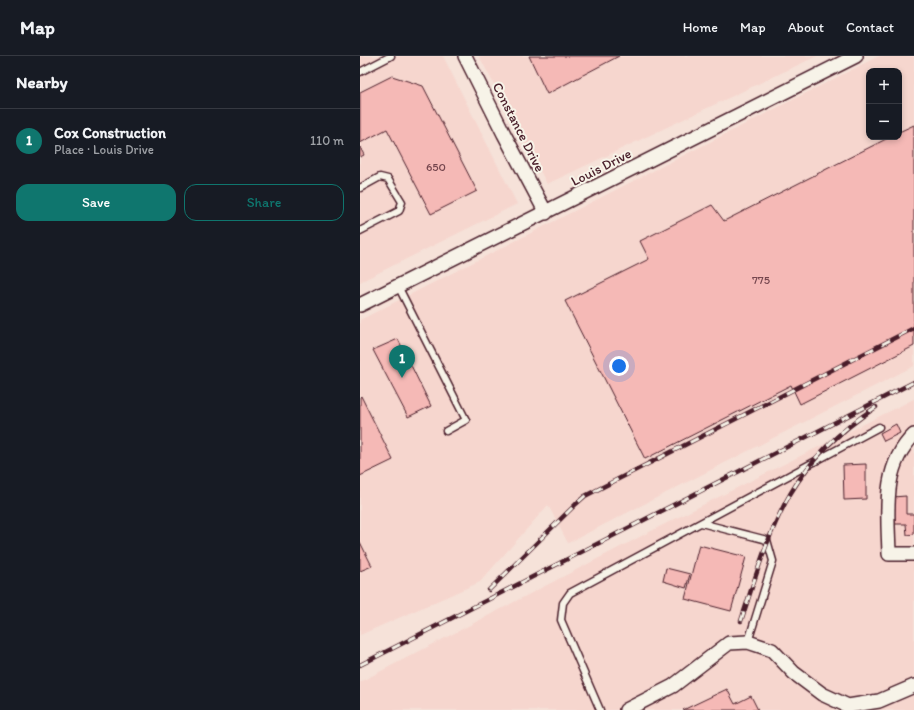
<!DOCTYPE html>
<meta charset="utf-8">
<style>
body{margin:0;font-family:Itim,sans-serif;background:#242831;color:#f1f3f6}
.controls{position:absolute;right:12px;top:12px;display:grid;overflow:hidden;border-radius:8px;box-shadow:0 2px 6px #0003}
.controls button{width:36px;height:36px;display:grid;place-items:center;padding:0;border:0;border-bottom:1px solid #363941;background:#171b24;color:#f1f3f6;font:20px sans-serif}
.you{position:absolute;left:259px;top:310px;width:14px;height:14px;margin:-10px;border:3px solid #fff;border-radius:50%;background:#1a73e8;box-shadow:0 0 0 6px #1a73e833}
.badge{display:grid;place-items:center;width:26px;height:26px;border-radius:50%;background:#0f766e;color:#fff;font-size:13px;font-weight:700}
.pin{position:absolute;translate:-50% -33px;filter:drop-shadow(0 1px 2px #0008)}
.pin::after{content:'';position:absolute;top:21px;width:14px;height:12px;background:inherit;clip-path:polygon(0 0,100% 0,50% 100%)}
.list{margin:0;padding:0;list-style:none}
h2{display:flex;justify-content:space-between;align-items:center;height:52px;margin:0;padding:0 16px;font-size:17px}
h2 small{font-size:13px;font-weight:400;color:#9ea1a6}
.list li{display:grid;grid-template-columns:26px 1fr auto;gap:12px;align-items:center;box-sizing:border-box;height:64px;padding:0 16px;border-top:1px solid #363941}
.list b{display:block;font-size:15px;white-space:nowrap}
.list p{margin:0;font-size:13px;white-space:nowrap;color:#9ea1a6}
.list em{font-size:13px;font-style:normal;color:#9ea1a6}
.actions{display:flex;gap:8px;padding:12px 16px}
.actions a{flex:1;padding:9px 0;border:1px solid #0f766e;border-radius:12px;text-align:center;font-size:14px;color:#0f766e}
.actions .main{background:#0f766e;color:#fff}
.map{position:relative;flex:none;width:554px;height:654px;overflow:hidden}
header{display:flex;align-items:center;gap:24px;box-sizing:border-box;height:56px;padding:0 20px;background:#171b24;border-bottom:1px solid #363941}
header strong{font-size:19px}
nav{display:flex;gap:22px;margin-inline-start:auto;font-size:14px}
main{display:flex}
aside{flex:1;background:#171b24}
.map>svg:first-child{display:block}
.built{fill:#f6d6ce;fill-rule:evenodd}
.building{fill:#f5b9b6;stroke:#4a1f2b}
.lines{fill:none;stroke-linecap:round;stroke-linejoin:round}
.lane-casing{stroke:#4a1f2b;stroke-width:9}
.street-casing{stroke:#4a1f2b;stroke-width:16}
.lane{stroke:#f7f3e8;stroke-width:6}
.street{stroke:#f7f3e8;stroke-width:13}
.rail-casing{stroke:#4a1f2b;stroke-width:4.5}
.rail{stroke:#f7f3e8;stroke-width:3;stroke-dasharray:9;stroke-linecap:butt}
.labels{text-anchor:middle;stroke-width:4;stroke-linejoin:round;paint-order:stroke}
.number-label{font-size:12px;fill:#75464e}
.street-label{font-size:14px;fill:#4a1f2b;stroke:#f7f3e8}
</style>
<header>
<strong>Map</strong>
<nav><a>Home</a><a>Map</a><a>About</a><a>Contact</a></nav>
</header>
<main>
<aside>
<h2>Nearby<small></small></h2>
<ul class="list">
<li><span class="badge">1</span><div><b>Cox Construction</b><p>Place · Louis Drive</p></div><em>110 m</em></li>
</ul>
<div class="actions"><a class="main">Save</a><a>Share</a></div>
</aside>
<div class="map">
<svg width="554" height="654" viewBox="0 0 554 654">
<rect width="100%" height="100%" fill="#f6e2d9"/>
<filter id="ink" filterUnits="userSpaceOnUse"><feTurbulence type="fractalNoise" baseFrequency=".025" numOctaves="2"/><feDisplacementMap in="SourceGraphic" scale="8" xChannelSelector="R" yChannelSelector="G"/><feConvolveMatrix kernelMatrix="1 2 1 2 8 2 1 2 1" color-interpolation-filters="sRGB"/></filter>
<g filter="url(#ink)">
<!-- built -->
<path class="built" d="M 0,0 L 83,0 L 157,148 L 0,226 Z
M 119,0 L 457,0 L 187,128 Z
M 519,0 L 554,0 L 554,310 L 208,487 L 188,449 L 120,526 L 0,579 L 0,264 ZM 509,15 L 539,15 L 539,81 L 509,81 Z
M 554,343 L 554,654 L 0,654 L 0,626 L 299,471 Z"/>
<!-- building -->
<path class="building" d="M 169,0 L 259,0 L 187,38 Z
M 32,20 L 63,30 L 117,135 L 71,158 L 27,73 L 0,87 L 0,36 Z
M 554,69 L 554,290 L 440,348 L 431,329 L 285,403 L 205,245 L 289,203 L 280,185 L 352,149 L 364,165 L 530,81 L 539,81 L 539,76 Z
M 0,91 L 4,99 L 0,101 Z
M 38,283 L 71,350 L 48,361 L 13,294 Z
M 1,340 L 33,404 L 0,420 L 0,341 Z
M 536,368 L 540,377 L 524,385 L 520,377 Z
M 506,408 L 506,443 L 484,444 L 483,409 Z
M 546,440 L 546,458 L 554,458 L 554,478 L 547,479 L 546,468 L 535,468 L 533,441 Z
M 0,486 L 12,510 L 0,515 Z
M 339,489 L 386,501 L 371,555 L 325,543 Z
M 306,512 L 330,518 L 326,532 L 303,525 Z
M 367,633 L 375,648 L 391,640 L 398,654 L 323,654 Z"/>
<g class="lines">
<defs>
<path id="lane" d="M 0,16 L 31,0
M 0,132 L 20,121 L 28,123 L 42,146 L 39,155 L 0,175
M 38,230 L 106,364 L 86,375
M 341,467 L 407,484 L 413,505 L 388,586
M 240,654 L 201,564 L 203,547 L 210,537 L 519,371"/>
<path id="street" d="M 105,0 L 144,78 L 186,157
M 0,249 L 496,0
M 554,379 C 521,411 528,457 529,498 L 554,498
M 266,654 L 313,630 L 369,587 L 388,586 L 412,594 L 434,617 L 462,638 L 488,650 L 519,645 L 554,630"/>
</defs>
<!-- lane casing -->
<use href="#lane" class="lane-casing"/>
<!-- street casing -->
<use href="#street" class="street-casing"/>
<!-- lane -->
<use href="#lane" class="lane"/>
<!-- street -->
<use href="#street" class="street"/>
<defs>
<path id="rail" d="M 129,534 L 216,448 L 225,440 L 554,272
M 381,565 C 412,470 427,409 516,351
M 0,609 L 554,326"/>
</defs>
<!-- rail casing -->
<use href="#rail" class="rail-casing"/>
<!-- rail -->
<use href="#rail" class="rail"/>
</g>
</g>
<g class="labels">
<!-- number labels -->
<g class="number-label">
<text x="76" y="115">650</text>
<text x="401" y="228">775</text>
</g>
<!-- street labels -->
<g class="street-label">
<text transform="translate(159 71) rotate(63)" y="5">Constance Drive</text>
<text transform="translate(241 111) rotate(-27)" y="5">Louis Drive</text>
</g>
</g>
</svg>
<div class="controls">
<button>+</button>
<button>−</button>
</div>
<div class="you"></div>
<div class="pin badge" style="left:42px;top:322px">1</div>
</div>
</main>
